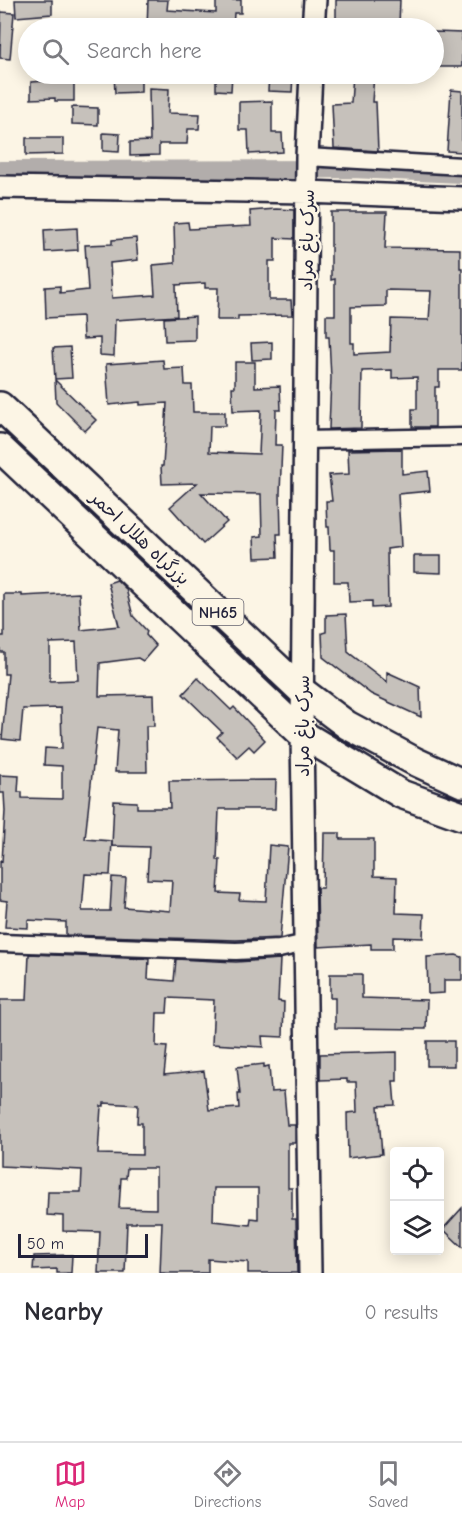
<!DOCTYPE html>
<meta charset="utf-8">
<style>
body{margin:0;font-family:"Comic Neue","Playpen Sans Arabic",sans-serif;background:#f2f2f3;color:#2b2b33}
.controls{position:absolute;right:18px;bottom:18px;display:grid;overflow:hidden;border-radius:6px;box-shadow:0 3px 15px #0003}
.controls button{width:54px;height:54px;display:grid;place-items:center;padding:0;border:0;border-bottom:2px solid #e1e1e2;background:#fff;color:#2b2b33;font:30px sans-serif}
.scale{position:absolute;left:18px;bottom:15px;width:130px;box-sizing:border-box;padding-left:6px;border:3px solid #22223b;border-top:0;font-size:16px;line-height:21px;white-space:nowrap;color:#22223b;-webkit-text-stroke:4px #fcf5e5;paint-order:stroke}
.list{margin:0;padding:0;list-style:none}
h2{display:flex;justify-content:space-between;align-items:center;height:78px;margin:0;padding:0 24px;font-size:26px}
h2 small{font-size:20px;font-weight:400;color:#7c7c81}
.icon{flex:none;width:33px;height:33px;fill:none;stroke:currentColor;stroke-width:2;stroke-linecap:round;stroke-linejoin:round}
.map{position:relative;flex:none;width:462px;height:1273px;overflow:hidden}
.search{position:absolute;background:#fff;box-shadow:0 3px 15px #0003;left:18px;right:18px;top:18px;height:66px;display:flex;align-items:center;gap:15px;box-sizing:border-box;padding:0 21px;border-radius:33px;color:#7c7c81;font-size:22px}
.sheet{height:168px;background:#fff}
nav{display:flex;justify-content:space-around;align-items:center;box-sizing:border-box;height:84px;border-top:2px solid #e1e1e2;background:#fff;font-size:16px;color:#7c7c81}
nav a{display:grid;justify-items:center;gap:3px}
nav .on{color:#db2777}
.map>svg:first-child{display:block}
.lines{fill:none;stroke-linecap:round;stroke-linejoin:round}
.canal{stroke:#b2adab;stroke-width:18}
.building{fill:#c6c1bb;stroke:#22223b;stroke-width:1.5;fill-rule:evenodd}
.minor-casing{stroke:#22223b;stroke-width:21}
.tertiary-casing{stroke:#22223b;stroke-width:26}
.trunk-casing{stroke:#22223b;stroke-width:32}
.minor{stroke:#fcf5e5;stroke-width:16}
.tertiary{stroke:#fcf5e5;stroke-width:21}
.trunk{stroke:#fcf5e5;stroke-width:27}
.labels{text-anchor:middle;stroke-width:5;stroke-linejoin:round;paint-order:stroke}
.shield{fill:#fcf5e5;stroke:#63616e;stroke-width:1.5}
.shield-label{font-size:16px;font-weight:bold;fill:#22223b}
.street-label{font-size:18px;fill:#22223b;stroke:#fcf5e5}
</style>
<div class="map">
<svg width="462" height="1273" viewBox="0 0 462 1273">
<rect width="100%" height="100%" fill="#fcf5e5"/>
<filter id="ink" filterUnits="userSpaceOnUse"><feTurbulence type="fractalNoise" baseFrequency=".0167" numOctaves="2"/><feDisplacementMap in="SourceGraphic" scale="12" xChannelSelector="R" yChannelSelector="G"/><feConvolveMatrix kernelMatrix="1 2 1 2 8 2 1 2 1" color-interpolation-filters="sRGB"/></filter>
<g filter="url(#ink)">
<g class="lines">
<!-- canal -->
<path class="canal" d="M 0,170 L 352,169 L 460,174"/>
</g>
<!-- building -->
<path class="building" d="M 15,0 L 52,0 L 52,14 L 16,17 Z
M 148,0 L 168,0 L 167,10 L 216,13 L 216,0 L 241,0 L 241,13 L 234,13 L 233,28 L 147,28 Z
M 336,0 L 400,0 L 399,25 L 383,25 L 383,28 L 348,28 L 349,24 L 336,24 Z
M 1,12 L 14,13 L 10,59 L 0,58 Z
M 434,32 L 462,33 L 462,67 L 434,67 Z
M 46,74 L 74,74 L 74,101 L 55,101 L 55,98 L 31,99 L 31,82 L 46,81 Z
M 114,74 L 141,74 L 141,92 L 115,93 Z
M 216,74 L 232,74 L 231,91 L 216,90 Z
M 269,74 L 293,74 L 292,92 L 268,91 Z
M 353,74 L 374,74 L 372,102 L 376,102 L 378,151 L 334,148 L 332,104 L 351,103 Z
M 149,88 L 169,89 L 168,113 L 200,114 L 199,129 L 188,129 L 187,144 L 159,144 L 159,155 L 130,156 L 130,142 L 150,141 Z
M 451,90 L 462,91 L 462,152 L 447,151 Z
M 272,101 L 272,133 L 282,133 L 283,152 L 249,154 L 248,130 L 239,130 L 239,102 Z
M 72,107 L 98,108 L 98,125 L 72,124 Z
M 103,133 L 120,134 L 119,152 L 103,151 Z
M 26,138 L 63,138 L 63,154 L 26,155 Z
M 276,209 L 294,210 L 294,239 L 275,238 L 275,261 L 269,261 L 269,300 L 291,300 L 292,315 L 238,316 L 238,320 L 217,320 L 218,288 L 205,288 L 205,283 L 176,285 L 177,316 L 115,320 L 114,356 L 100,355 L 100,338 L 83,339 L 82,316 L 46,318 L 45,287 L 60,286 L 60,293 L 88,290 L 85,245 L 112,244 L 112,240 L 136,238 L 138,260 L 110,263 L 112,298 L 155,295 L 153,265 L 175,263 L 174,223 L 188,222 L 189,229 L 251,226 L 250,211 Z
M 331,212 L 387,212 L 385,248 L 460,249 L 460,268 L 462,268 L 462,370 L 439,370 L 439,387 L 435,387 L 435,427 L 412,427 L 412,409 L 417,409 L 417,377 L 392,378 L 392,370 L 362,371 L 361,428 L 329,429 L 331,378 L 329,337 L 326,337 L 326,315 L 335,315 L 335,279 L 331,280 ZM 386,290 L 431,291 L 429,320 L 391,319 L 390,352 L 354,354 L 354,343 L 351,343 L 351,307 L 386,306 Z
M 77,228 L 78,250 L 45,252 L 44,230 Z
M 195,316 L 195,340 L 165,341 L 164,318 Z
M 272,342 L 272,359 L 252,360 L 251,343 Z
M 70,347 L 72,378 L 55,379 L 53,348 Z
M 163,360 L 164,369 L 184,368 L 185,385 L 192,385 L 193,412 L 225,412 L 225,426 L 210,426 L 209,452 L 259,454 L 261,410 L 233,411 L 232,387 L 235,387 L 235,362 L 255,362 L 255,387 L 280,386 L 281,410 L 276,410 L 275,445 L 282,445 L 280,493 L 281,534 L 277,534 L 278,557 L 255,558 L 254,537 L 262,536 L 261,494 L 201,493 L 227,522 L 203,544 L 170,507 L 197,483 L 162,484 L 161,466 L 163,466 L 167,403 L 140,405 L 140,402 L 109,405 L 106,364 Z
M 55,380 L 96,420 L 85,431 L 56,402 Z
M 402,449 L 402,474 L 428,471 L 430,491 L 398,494 L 401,547 L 387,549 L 388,607 L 372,608 L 372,601 L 349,602 L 348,582 L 334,582 L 334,550 L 330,550 L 329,527 L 327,527 L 326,501 L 332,501 L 329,475 L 349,474 L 348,450 Z
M 414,556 L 441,556 L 441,573 L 414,572 Z
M 117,580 L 126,589 L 133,616 L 147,631 L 146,635 L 156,646 L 143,661 L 138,658 L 100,663 L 99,696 L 153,695 L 154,726 L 146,726 L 147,772 L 115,772 L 118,730 L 97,728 L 85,839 L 112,841 L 110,875 L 85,874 L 82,911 L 110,911 L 112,877 L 126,878 L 124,907 L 170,911 L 172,880 L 147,879 L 149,847 L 112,846 L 114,801 L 137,802 L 137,808 L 170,808 L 169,781 L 276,780 L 275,809 L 219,809 L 217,860 L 220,860 L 218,893 L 240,894 L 239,900 L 266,901 L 269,845 L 288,847 L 280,938 L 236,940 L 66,935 L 66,922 L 28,920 L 28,928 L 5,927 L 7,901 L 0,900 L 0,861 L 2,862 L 5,811 L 4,793 L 0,793 L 0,775 L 19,776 L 18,792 L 22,792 L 22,798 L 62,799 L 62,766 L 44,765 L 45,748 L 62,749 L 61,708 L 23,709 L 20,741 L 2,739 L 8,674 L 4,674 L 4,652 L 0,652 L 0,636 L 4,636 L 4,594 L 22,594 L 22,596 L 79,593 L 81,630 L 119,626 L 108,583 ZM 76,642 L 78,680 L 50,681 L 50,643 Z
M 346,614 L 348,652 L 387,682 L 387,672 L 420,687 L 421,717 L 371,694 L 323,657 L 322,633 L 326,632 L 326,615 Z
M 198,678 L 231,710 L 234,707 L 265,740 L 254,751 L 249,746 L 237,757 L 217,737 L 222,732 L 183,694 Z
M 324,833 L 340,833 L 340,839 L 374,839 L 374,876 L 397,877 L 396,913 L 424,914 L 423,938 L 393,937 L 393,949 L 371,949 L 371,944 L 318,947 L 317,888 L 323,888 Z
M 29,954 L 149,959 L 148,979 L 174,981 L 176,959 L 236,962 L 280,959 L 278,1001 L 284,1002 L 283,1037 L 262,1036 L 263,1047 L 212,1044 L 214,1000 L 168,998 L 167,1013 L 157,1013 L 156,1046 L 167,1047 L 164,1075 L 204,1071 L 209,1110 L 239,1108 L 238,1094 L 240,1094 L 237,1067 L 264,1064 L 264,1067 L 269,1066 L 271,1092 L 284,1091 L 287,1125 L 295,1125 L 295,1143 L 288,1143 L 288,1188 L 292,1188 L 292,1219 L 296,1219 L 297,1273 L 248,1273 L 248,1262 L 208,1259 L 208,1273 L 160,1273 L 162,1222 L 136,1222 L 136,1223 L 127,1223 L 125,1273 L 98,1273 L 100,1232 L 63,1231 L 63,1216 L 47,1215 L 48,1192 L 81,1192 L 82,1170 L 0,1166 L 0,1000 L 27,1000 ZM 104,1103 L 138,1105 L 137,1123 L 142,1123 L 142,1155 L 98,1154 L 101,1106 L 104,1106 ZM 127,1168 L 156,1168 L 156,1209 L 119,1208 L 121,1178 L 126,1178 ZM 214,1188 L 258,1188 L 258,1219 L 251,1218 L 250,1225 L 213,1221 Z
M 456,955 L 462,957 L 462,980 L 444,980 L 444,993 L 428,994 L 427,957 Z
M 330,974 L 362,974 L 362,998 L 427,1000 L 426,1029 L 335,1028 L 335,998 L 330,998 Z
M 427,1041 L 454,1041 L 454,1066 L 427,1066 Z
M 397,1052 L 397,1081 L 393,1081 L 395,1105 L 378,1106 L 382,1154 L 348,1158 L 347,1113 L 357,1112 L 356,1082 L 347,1082 L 347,1079 L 320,1080 L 320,1054 Z
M 462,1208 L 462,1247 L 443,1229 Z
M 72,1255 L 71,1273 L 57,1273 L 57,1269 L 33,1270 L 34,1256 Z"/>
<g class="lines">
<defs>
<path id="minor" d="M 307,157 L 462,166
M 305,440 L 461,437
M 0,943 L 236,951 L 279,949 L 306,943"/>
<path id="tertiary" d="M 313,28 L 315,0
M 0,187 L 307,192 L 462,198
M 310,1273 L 302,734 L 307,157 L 311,74"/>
<path id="trunk" d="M 0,406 L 303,692 L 347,725 L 414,761 L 462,783
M 0,448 L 302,734 L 401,794 L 462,816"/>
</defs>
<!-- minor casing -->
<use href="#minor" class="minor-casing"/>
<!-- tertiary casing -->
<use href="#tertiary" class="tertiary-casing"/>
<!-- trunk casing -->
<use href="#trunk" class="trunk-casing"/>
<!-- minor -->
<use href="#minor" class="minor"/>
<!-- tertiary -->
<use href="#tertiary" class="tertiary"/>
<!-- trunk -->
<use href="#trunk" class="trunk"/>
</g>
</g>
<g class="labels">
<!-- shield labels -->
<rect class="shield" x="192.5" y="599" width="51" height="26" rx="4.5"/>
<g class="shield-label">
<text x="218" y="618">NH65</text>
</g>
<!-- street labels -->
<g class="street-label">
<text transform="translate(307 240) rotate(-89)" y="6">سرک باغ مراد</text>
<text transform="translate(140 538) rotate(43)" y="6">بزرگراه هلال احمر</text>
<text transform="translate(303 726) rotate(-90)" y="6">سرک باغ مراد</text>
</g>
</g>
</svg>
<div class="controls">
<button><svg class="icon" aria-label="locate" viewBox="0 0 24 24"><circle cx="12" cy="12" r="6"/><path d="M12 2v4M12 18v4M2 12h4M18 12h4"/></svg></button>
<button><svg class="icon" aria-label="layers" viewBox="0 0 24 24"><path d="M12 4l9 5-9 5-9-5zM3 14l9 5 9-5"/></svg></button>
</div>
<div class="scale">50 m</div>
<div class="search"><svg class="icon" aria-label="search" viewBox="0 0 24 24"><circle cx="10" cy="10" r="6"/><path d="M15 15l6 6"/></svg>Search here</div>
</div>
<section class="sheet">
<h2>Nearby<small>0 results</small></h2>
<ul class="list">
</ul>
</section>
<nav>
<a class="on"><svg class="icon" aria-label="map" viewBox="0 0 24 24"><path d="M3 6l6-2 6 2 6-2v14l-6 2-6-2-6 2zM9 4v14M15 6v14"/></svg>Map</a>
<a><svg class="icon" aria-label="directions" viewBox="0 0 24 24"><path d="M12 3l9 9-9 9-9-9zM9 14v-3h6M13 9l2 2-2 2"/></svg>Directions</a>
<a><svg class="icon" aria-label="saved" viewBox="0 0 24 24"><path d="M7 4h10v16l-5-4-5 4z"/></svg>Saved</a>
</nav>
